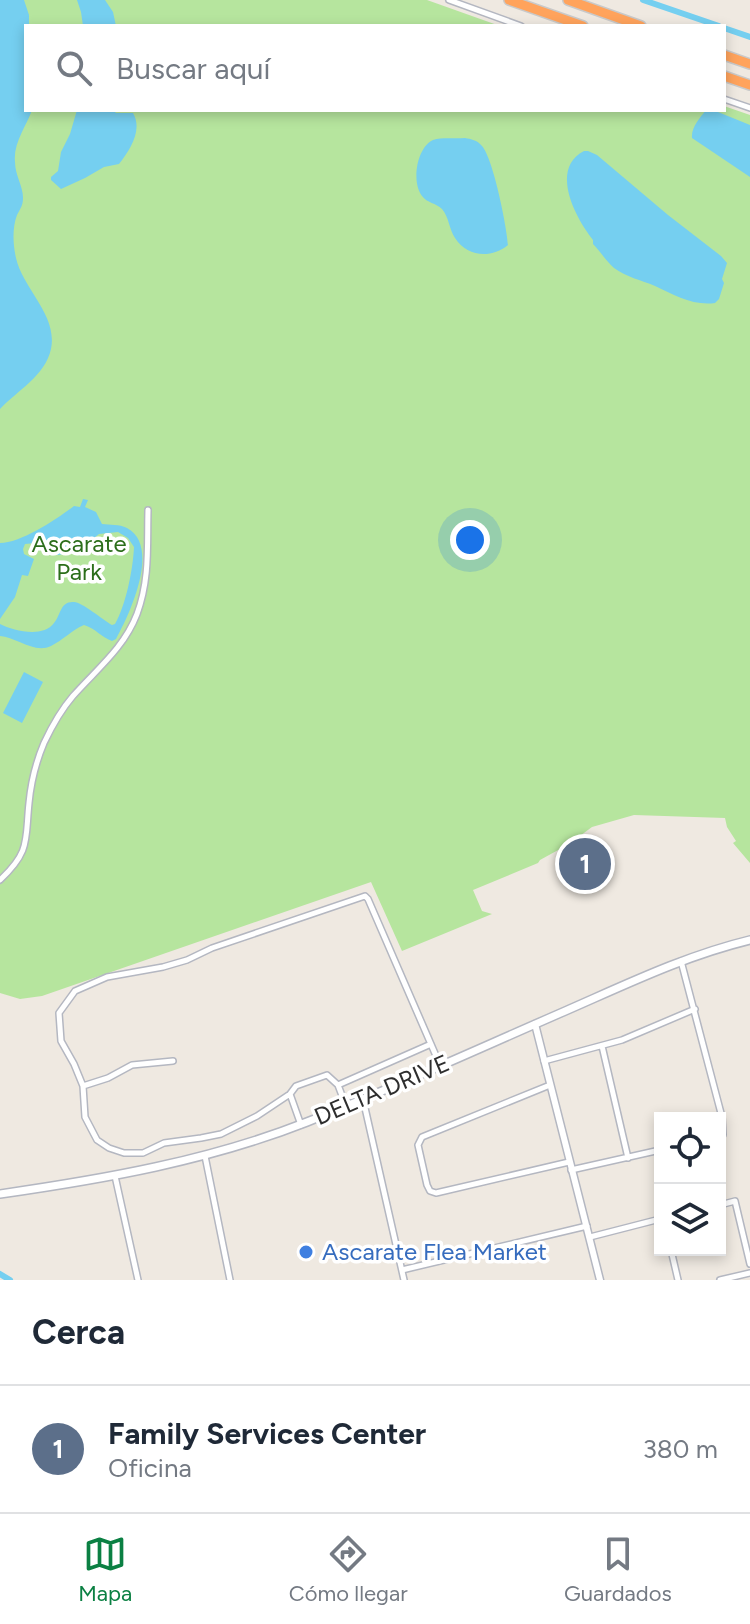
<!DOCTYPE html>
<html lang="es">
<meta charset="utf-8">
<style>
body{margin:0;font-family:Figtree,sans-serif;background:#f6f6f7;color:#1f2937}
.controls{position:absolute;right:24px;bottom:24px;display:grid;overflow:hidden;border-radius:0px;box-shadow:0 4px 12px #0003}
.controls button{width:72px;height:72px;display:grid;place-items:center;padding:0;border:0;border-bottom:2px solid #e0e1e3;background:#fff;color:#1f2937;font:40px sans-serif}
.you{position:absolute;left:470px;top:540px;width:28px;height:28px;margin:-20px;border:6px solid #fff;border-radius:50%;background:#1a73e8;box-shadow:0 0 0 12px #1a73e833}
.badge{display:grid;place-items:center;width:52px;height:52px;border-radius:50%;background:#0b8043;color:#fff;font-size:26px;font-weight:700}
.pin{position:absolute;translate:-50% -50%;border:4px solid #fff;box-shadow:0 2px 8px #0006}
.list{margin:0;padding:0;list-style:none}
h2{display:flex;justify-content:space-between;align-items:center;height:104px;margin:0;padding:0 32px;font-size:34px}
h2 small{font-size:26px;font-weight:400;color:#747a83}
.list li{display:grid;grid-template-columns:52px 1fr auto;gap:24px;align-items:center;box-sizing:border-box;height:128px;padding:0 32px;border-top:2px solid #e0e1e3}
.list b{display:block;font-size:30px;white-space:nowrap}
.list p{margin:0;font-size:26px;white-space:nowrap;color:#747a83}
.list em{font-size:26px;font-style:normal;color:#747a83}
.icon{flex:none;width:44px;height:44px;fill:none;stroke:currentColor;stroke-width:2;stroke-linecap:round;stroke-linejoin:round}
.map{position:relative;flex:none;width:750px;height:1280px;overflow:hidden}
.search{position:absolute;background:#fff;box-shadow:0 4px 12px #0003;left:24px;right:24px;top:24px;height:88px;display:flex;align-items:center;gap:20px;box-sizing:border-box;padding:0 28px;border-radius:0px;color:#747a83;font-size:30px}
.sheet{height:232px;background:#fff}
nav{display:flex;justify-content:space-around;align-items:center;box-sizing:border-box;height:112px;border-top:2px solid #e0e1e3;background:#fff;font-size:22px;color:#747a83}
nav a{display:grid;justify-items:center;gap:4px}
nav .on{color:#0b8043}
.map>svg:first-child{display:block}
.green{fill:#b6e59e}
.water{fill:#75cff0}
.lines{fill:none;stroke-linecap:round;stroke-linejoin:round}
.canal{stroke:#75cff0;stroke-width:6}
.minor-casing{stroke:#b4b7c1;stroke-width:8}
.tertiary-casing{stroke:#b4b7c1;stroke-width:9}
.secondary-casing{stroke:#b4b7c1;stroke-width:10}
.motorway-casing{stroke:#c9c9c9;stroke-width:12}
.minor{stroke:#fff;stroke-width:5}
.tertiary{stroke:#fff;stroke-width:6}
.secondary{stroke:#fff;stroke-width:7}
.motorway{stroke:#ffa35c;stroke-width:9}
.shop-dot{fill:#3f7fe0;stroke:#fff;stroke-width:3}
.labels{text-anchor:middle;stroke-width:7;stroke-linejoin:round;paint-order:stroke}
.park-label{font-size:24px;fill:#2c6e1b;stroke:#fff}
.street-label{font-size:24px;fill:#2e2e2e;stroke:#fff}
.shop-label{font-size:24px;fill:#366cbe;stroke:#fff;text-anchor:start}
</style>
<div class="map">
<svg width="750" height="1280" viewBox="0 0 750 1280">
<rect width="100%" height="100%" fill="#efe9e1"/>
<!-- green -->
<path class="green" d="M 0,0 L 427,0 L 500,26 L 26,26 L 26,110 L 724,110 L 724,106 L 750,115 L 750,863 L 733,843 L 736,841 L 727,827 L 725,818 L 634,815 L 592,827 L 569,844 L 540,860 L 538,863 L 473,890 L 482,911 L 492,914 L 402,951 L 371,882 L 42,996 L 20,999 L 0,993 Z"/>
<!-- water -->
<path class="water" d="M 0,0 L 24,0 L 29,15 L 29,26 L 26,26 L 26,110 L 32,110 C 26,127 13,143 15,162 C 15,175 23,186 23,198 C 23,206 20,209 17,215 C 12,228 13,245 16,258 C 23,289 58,315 51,349 C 45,376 18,390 0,409 Z
M 77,0 L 105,0 L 113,12 L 116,26 L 83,26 L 81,12 Z
M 77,110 L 113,110 L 116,113 L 133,113 C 143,130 130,150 119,164 L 104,167 L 85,178 L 61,189 L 51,180 L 51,177 L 58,171 L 61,152 L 70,134 Z
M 706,110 L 713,110 L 750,125 L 750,177 L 692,138 C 691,127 700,118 706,110 Z
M 465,138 C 471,139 477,140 482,146 C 493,158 507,227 508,245 C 491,259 467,257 455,238 C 449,229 449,217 442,209 C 436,203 427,203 422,196 C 411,182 417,147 433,140 C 442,137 455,139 465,138 Z
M 584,151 L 588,151 L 597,155 L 668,215 L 721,256 L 727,263 L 722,279 L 724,283 L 719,299 L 715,303 C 693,306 674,295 655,286 C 641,280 626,277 614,268 C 606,261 600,251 593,244 L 593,240 C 576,219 549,169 584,151 Z
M 83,499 L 88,500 L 85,507 L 96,512 L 102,524 C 110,525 119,524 127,528 C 161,546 130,614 116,639 L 112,641 C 101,637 95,628 84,625 C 72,630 63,640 51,646 C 34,654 16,637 0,636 L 0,624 C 14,631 43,638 54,623 C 61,615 60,601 74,602 C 82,602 103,620 112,625 L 115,624 C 126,605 133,569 134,547 L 128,538 L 118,532 L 99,534 L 78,551 L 58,555 L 45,552 L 36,543 L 25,544 L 23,549 L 24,554 L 34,559 L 28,576 L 22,575 L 15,597 L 0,619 L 0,543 C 21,543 57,519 74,506 L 80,507 Z
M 24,672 L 43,682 L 22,723 L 3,713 Z"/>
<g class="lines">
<!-- canal -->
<path class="canal" d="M 643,0 L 719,26
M 724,28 L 750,37
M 0,1274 L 10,1280"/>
<defs>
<path id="minor" d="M 449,0 L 521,26
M 724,99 L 750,108
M 0,880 C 31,851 25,840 29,803 C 31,782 36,762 44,743 C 52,726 61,710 73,696 C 97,669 124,648 137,614 C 150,579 147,546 148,510
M 681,961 L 722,1117 L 723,1135 L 720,1136
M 602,1046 L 628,1158
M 544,1061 L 622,1040 L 695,1009
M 338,1085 L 431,1044
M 550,1085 L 422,1137 L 418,1145 L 427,1185 L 430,1191 L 436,1193 L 569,1162
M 83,1086 L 108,1078 L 132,1065 L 173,1061
M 290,1094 L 301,1125
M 363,1099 L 404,1280
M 346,1106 L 338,1085 L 327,1075 L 296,1086 L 290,1094 L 257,1116 L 221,1134 L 201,1138 L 164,1143 L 143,1153 L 124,1153 L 109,1148 L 97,1140 L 85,1117 L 83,1086 L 74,1064 L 61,1041 L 59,1013 L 75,991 L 107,977 L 163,967 L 187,960 L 212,948 L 365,896 L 368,899 L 440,1065
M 205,1156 L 230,1280
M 571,1170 L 660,1150
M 115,1176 L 138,1280
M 720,1205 L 735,1201 L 750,1264
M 590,1237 L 660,1219
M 671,1250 L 678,1280
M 402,1270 L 587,1226
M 720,1280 L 750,1273"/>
<path id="tertiary" d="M 535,1024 L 600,1280"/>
<path id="secondary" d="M 0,1194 C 104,1179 208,1161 307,1122 C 393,1088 478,1049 563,1012 C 625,985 684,956 750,940"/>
<path id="motorway" d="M 509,0 L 583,26
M 568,0 L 641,26
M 724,55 L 750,64
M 724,76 L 750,85"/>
</defs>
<!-- minor casing -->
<use href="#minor" class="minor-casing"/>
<!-- tertiary casing -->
<use href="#tertiary" class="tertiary-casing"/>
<!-- secondary casing -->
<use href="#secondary" class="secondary-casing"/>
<!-- motorway casing -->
<use href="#motorway" class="motorway-casing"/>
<!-- minor -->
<use href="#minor" class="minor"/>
<!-- tertiary -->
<use href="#tertiary" class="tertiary"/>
<!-- secondary -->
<use href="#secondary" class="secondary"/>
<!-- motorway -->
<use href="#motorway" class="motorway"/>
</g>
<!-- markers -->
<circle class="shop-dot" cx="306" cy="1252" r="8"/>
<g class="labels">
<!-- park labels -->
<g class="park-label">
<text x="79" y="552">Ascarate<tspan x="79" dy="28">Park</tspan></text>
</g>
<!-- street labels -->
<g class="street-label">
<text transform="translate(382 1090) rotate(-23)" y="8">DELTA DRIVE</text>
</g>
<!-- shop labels -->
<g class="shop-label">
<text x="322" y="1260">Ascarate Flea Market</text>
</g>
</g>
</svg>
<div class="controls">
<button><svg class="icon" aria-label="locate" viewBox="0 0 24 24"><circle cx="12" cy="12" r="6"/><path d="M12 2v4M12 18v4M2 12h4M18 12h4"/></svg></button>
<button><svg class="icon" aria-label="layers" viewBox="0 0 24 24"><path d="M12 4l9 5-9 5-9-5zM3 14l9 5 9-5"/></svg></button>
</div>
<div class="you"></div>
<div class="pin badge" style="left:585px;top:864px;background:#5c6f8a">1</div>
<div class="search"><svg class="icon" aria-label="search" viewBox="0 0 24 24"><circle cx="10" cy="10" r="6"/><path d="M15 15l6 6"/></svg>Buscar aquí</div>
</div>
<section class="sheet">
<h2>Cerca<small></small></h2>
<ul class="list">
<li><span class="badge" style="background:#5c6f8a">1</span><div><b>Family Services Center</b><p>Oficina</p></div><em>380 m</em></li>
</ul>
</section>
<nav>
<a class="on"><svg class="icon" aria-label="map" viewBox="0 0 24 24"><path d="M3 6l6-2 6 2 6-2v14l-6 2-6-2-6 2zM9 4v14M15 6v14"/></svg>Mapa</a>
<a><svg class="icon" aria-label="directions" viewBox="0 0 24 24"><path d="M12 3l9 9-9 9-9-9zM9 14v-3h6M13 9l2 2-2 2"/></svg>Cómo llegar</a>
<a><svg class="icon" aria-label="saved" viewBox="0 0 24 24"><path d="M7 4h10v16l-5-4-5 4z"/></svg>Guardados</a>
</nav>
